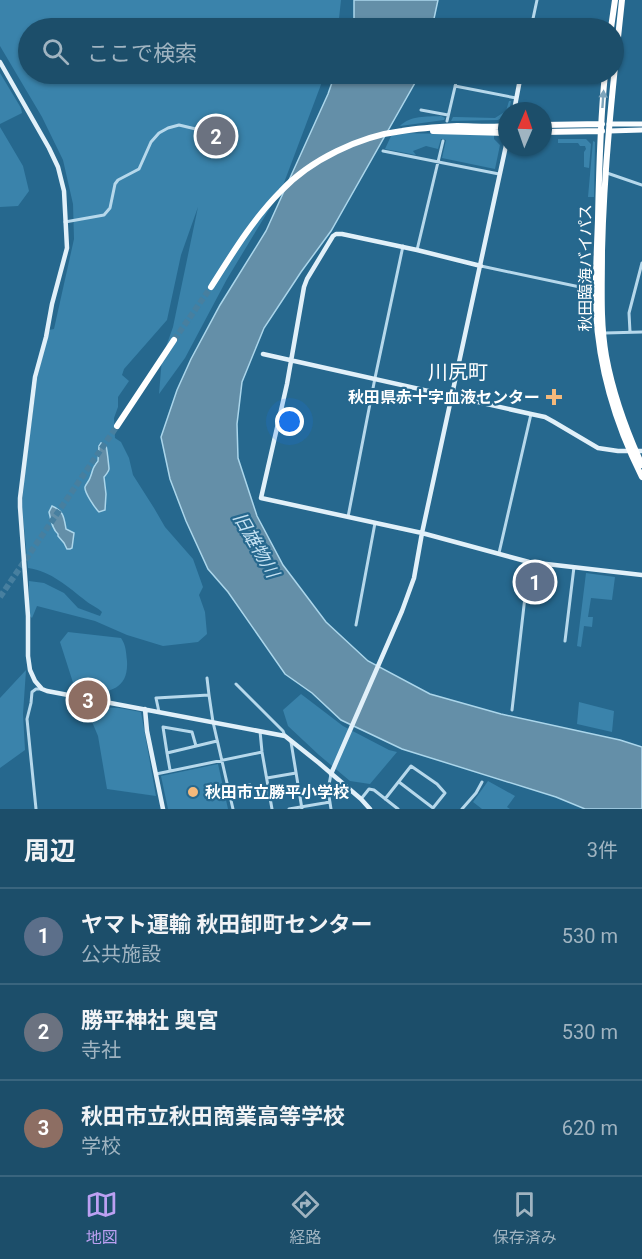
<!DOCTYPE html>
<html lang="ja">
<meta charset="utf-8">
<style>
body{margin:0;font-family:Roboto,"Noto Sans JP",sans-serif;background:#255570;color:#f1f3f6}
.compass{position:absolute;left:498px;top:102px;width:54px;height:54px;border-radius:50%;background:#1c4e6a;box-shadow:0 2px 4px #0004;rotate:2deg}
.you{position:absolute;left:290px;top:422px;width:21px;height:21px;margin:-15px;border:4px solid #fff;border-radius:50%;background:#1a73e8;box-shadow:0 0 0 9px #1a73e833}
.badge{display:grid;place-items:center;width:39px;height:39px;border-radius:50%;background:#bca0f2;color:#fff;font-size:20px;font-weight:700}
.pin{position:absolute;translate:-50% -50%;border:3px solid #fff;box-shadow:0 2px 6px #0006}
.list{margin:0;padding:0;list-style:none}
h2{display:flex;justify-content:space-between;align-items:center;height:78px;margin:0;padding:0 24px;font-size:26px}
h2 small{font-size:20px;font-weight:400;color:#a0b4c1}
.list li{display:grid;grid-template-columns:39px 1fr auto;gap:18px;align-items:center;box-sizing:border-box;height:96px;padding:0 24px;border-top:2px solid #3a657e}
.list b{display:block;font-size:22px;white-space:nowrap}
.list p{margin:0;font-size:20px;white-space:nowrap;color:#a0b4c1}
.list em{font-size:20px;font-style:normal;color:#a0b4c1}
.icon{flex:none;width:33px;height:33px;fill:none;stroke:currentColor;stroke-width:2;stroke-linecap:round;stroke-linejoin:round}
.map{position:relative;flex:none;width:642px;height:809px;overflow:hidden}
.search{position:absolute;background:#1c4e6a;box-shadow:0 2px 4px #0004;left:18px;right:18px;top:18px;height:66px;display:flex;align-items:center;gap:15px;box-sizing:border-box;padding:0 21px;border-radius:33px;color:#a0b4c1;font-size:22px}
.sheet{height:366px;background:#1c4e6a}
nav{display:flex;justify-content:space-around;align-items:center;box-sizing:border-box;height:84px;border-top:2px solid #3a657e;background:#1c4e6a;font-size:16px;color:#a0b4c1}
nav a{display:grid;justify-items:center;gap:3px}
nav .on{color:#bca0f2}
.map>svg:first-child{display:block}
.green{fill:#3a83ab}
.water{fill:#648fa8;stroke:#abd6eb;stroke-width:1.5}
.lines{fill:none;stroke-linecap:round;stroke-linejoin:round}
.highway-tunnel{stroke:#477f9f;stroke-width:6;stroke-dasharray:6 3;stroke-linecap:butt}
.street{stroke:#b6d8eb;stroke-width:3}
.secondary{stroke:#e1f0f9;stroke-width:4.5}
.primary{stroke:#fafdff;stroke-width:5}
.highway{stroke:#fff;stroke-width:6}
.oneway{fill:#7da4bb}
.poi-dot{fill:#f4b97b;stroke:#26688e;stroke-width:2}
.labels{text-anchor:middle;stroke-width:4.5;stroke-linejoin:round;paint-order:stroke}
.street-label{font-size:16px;fill:#fff;stroke:#26688e}
.poi-label{font-size:16px;font-weight:bold;fill:#fff;stroke:#26688e;text-anchor:end}
.water-label{font-size:18px;font-style:italic;fill:#c5e2f3;stroke:#26688e}
.quarter-label{font-size:20px;fill:#fff;stroke:#26688e}
</style>
<div class="map">
<svg width="642" height="809" viewBox="0 0 642 809">
<rect width="100%" height="100%" fill="#26688e"/>
<!-- green -->
<path class="green" d="M 0,0 L 341,0 L 338,28 L 28,28 L 28,74 L 325,74 L 282,188 L 227,279 L 185,358 L 159,394 L 162,358 L 173,327 L 198,207 L 181,255 L 167,320 L 124,369 L 122,375 L 129,381 L 118,397 L 118,407 L 114,418 L 115,438 L 121,442 L 129,458 L 133,475 L 154,508 L 165,527 L 193,559 L 203,587 L 199,595 L 205,612 L 207,634 L 198,642 L 163,646 L 127,635 L 95,621 L 37,606 L 32,618 L 29,615 L 29,581 L 44,583 L 64,593 L 78,608 L 100,616 L 102,612 C 97,607 91,605 86,601 C 68,587 51,571 28,568 L 22,507 L 24,480 L 37,379 L 49,330 L 54,329 L 74,239 L 73,204 L 63,160 L 42,117 L 0,46 Z
M 0,73 L 21,108 L 22,113 L 0,124 Z
M 509,101 L 511,101 L 509,111 L 507,111 L 507,114 L 498,120 L 451,121 L 453,117 L 456,117 L 495,118 L 506,111 Z
M 441,116 L 445,118 L 444,120 L 400,126 C 411,115 426,117 441,116 Z
M 0,127 L 23,166 L 29,191 L 18,206 L 0,207 Z
M 401,133 L 494,135 L 494,139 L 500,145 L 495,169 L 442,158 L 446,140 L 441,139 L 438,149 L 426,146 L 413,151 L 416,155 L 385,149 L 391,136 Z
M 558,139 L 586,139 L 591,144 L 589,168 L 584,167 L 584,152 L 586,149 L 585,146 L 580,146 L 578,143 L 558,143 Z
M 593,141 L 595,142 L 594,197 L 588,197 Z
M 586,573 L 615,577 L 612,600 L 591,598 L 588,617 L 593,617 L 592,627 L 584,626 L 581,647 L 577,646 Z
M 68,632 L 121,638 C 126,645 126,652 127,661 C 129,695 101,693 76,692 L 60,642 Z
M 26,670 L 23,714 L 25,750 L 0,768 L 0,698 Z
M 301,694 L 343,726 L 389,750 L 397,752 L 370,784 L 350,781 L 319,755 L 288,726 L 283,710 Z
M 579,702 L 614,711 L 612,732 L 577,724 Z
M 92,707 L 119,708 L 141,712 L 156,796 L 107,789 L 98,736 L 90,717 Z
M 218,764 L 228,809 L 168,809 L 161,776 Z
M 488,781 L 515,796 L 507,807 L 510,809 L 482,809 L 473,802 Z"/>
<!-- water -->
<path class="water" d="M 354,0 L 438,0 L 432,28 L 351,28 L 354,22 Z
M 335,74 L 420,74 L 331,231 L 301,272 L 264,328 L 242,382 L 237,424 L 238,458 L 257,516 L 283,565 L 326,622 L 368,661 L 430,694 L 501,714 L 620,740 L 642,747 L 642,809 L 585,809 L 556,797 L 402,749 L 341,720 L 312,693 L 285,674 L 228,592 L 208,569 L 186,521 L 170,479 L 161,437 L 177,390 L 191,359 L 220,305 L 266,231 L 328,94 Z
M 101,443 L 106,446 C 107,448 109,468 109,469 C 109,471 105,476 104,477 L 106,494 L 105,510 L 99,512 C 95,508 84,492 85,487 C 86,484 89,481 90,478 C 94,468 91,470 98,461 L 99,446 Z
M 52,506 C 64,511 64,518 66,529 L 74,533 L 72,548 L 70,549 L 67,549 L 64,543 L 58,536 L 58,534 C 52,529 51,520 49,512 Z"/>
<g class="lines">
<!-- highway-tunnel -->
<path class="highway-tunnel" d="M 174,340 L 211,287
M 0,597 L 117,426"/>
<!-- street -->
<path class="street" d="M 531,28 L 537,0
M 455,86 L 516,98
M 421,110 L 448,115
M 447,121 L 458,74
M 383,151 L 499,174
M 607,173 L 642,185
M 65,222 L 104,215 L 110,208 L 115,184 L 118,180 L 139,169 L 151,142 L 159,133 L 168,128 L 179,125 L 200,130
M 417,250 L 443,141
M 481,266 L 594,290
M 630,332 L 629,313 L 642,263
M 605,333 L 642,332
M 348,517 L 375,378 L 403,246
M 499,553 L 531,414
M 356,625 L 375,523
M 565,641 L 574,567
M 207,678 L 209,695
M 236,684 L 283,731 L 285,736
M 512,710 L 529,562
M 159,712 L 156,698 L 209,695 L 213,722 L 233,809
M 260,731 L 262,752 L 272,809
M 291,742 L 302,809
M 196,746 L 192,732 L 163,727 L 167,753 L 217,741
M 167,753 L 170,770
M 156,774 L 262,752
M 331,774 L 328,790 L 331,809
M 267,778 L 296,773
M 399,782 L 433,808
M 228,789 L 250,785
M 269,795 L 299,792
M 361,799 L 369,789 L 374,790 L 398,809
M 385,799 L 411,766 L 437,784 L 445,793 L 433,808
M 36,809 L 27,719 L 31,703 L 32,692 L 36,689 L 42,689
M 289,809 L 330,802
M 462,809 L 476,793 L 482,782"/>
<!-- secondary -->
<path class="secondary" d="M 0,62 L 49,148 L 58,167 L 64,191 L 67,248 L 52,304 L 46,337 L 35,377 L 20,498 L 20,507 L 28,616 L 28,656 L 30,670 L 35,681 L 42,689 L 47,691 L 285,736 L 319,763 L 361,799 L 370,809
M 514,111 L 521,74
M 481,266 L 417,250 L 342,234 L 336,234 L 333,236 L 307,279 L 304,287 L 287,384 L 261,498 L 422,533 L 529,562 L 642,575
M 263,354 L 531,414 L 545,417 L 554,422 L 598,448 L 618,451 L 642,451
M 145,709 L 147,731 L 163,809
M 331,774 L 402,611 L 414,578 L 422,533 L 507,141"/>
<!-- primary -->
<path class="primary" d="M 609,124 L 642,124
M 609,131 L 642,130"/>
<!-- highway -->
<path class="highway" d="M 622,0 C 613,84 604,167 602,251 C 602,286 600,321 606,356 C 613,394 626,430 642,465
M 611,28 L 615,0
M 605,74 C 600,122 599,171 598,219 C 597,250 595,280 596,311 C 599,369 616,425 642,477
M 543,125 L 602,124
M 433,131 L 507,133
M 543,132 L 602,131
M 211,287 C 232,254 253,219 281,191 C 310,160 360,136 402,131 C 420,128 438,127 457,126 C 473,126 490,128 507,126
M 117,426 L 174,340"/>
</g>
<!-- one-way arrows -->
<defs><path id="oneway-solid" d="M-6-.8H1V-3.2L6.5 0L1 3.2V.8H-6Z" transform="scale(1.5)"/></defs>
<use class="oneway" href="#oneway-solid" transform="translate(603 99) rotate(-86)"/>
<!-- markers -->
<g class="poi-dot">
<path d="M551 388h6v6h6v6h-6v6h-6v-6h-6v-6h6z"/>
<circle cx="193" cy="792" r="6"/>
</g>
<g class="labels">
<!-- street labels -->
<g class="street-label">
<text transform="translate(585 268) rotate(-90)" y="6">秋田臨海バイパス</text>
</g>
<!-- poi labels -->
<g class="poi-label">
<text x="540" y="403">秋田県赤十字血液センター</text>
<text x="205" y="798" text-anchor="start">秋田市立勝平小学校</text>
</g>
<!-- water labels -->
<g class="water-label">
<text transform="translate(256 545) rotate(60)" y="6">旧雄物川</text>
</g>
<!-- quarter labels -->
<g class="quarter-label">
<text x="458" y="379">川尻町</text>
</g>
</g>
</svg>
<svg class="compass" viewBox="-18 -18 36 36"><path d="M0-13l5 13h-10z" fill="#e53935"/><path d="M0 13l5-13h-10z" fill="#a0b4c1"/></svg>
<div class="you"></div>
<div class="pin badge" style="left:535px;top:582px;background:#5c6f8a">1</div>
<div class="pin badge" style="left:216px;top:136px;background:#6b7280">2</div>
<div class="pin badge" style="left:88px;top:700px;background:#8d6e63">3</div>
<div class="search"><svg class="icon" aria-label="search" viewBox="0 0 24 24"><circle cx="10" cy="10" r="6"/><path d="M15 15l6 6"/></svg>ここで検索</div>
</div>
<section class="sheet">
<h2>周辺<small>3件</small></h2>
<ul class="list">
<li><span class="badge" style="background:#5c6f8a">1</span><div><b>ヤマト運輸 秋田卸町センター</b><p>公共施設</p></div><em>530 m</em></li>
<li><span class="badge" style="background:#6b7280">2</span><div><b>勝平神社 奥宮</b><p>寺社</p></div><em>530 m</em></li>
<li><span class="badge" style="background:#8d6e63">3</span><div><b>秋田市立秋田商業高等学校</b><p>学校</p></div><em>620 m</em></li>
</ul>
</section>
<nav>
<a class="on"><svg class="icon" aria-label="map" viewBox="0 0 24 24"><path d="M3 6l6-2 6 2 6-2v14l-6 2-6-2-6 2zM9 4v14M15 6v14"/></svg>地図</a>
<a><svg class="icon" aria-label="directions" viewBox="0 0 24 24"><path d="M12 3l9 9-9 9-9-9zM9 14v-3h6M13 9l2 2-2 2"/></svg>経路</a>
<a><svg class="icon" aria-label="saved" viewBox="0 0 24 24"><path d="M7 4h10v16l-5-4-5 4z"/></svg>保存済み</a>
</nav>
